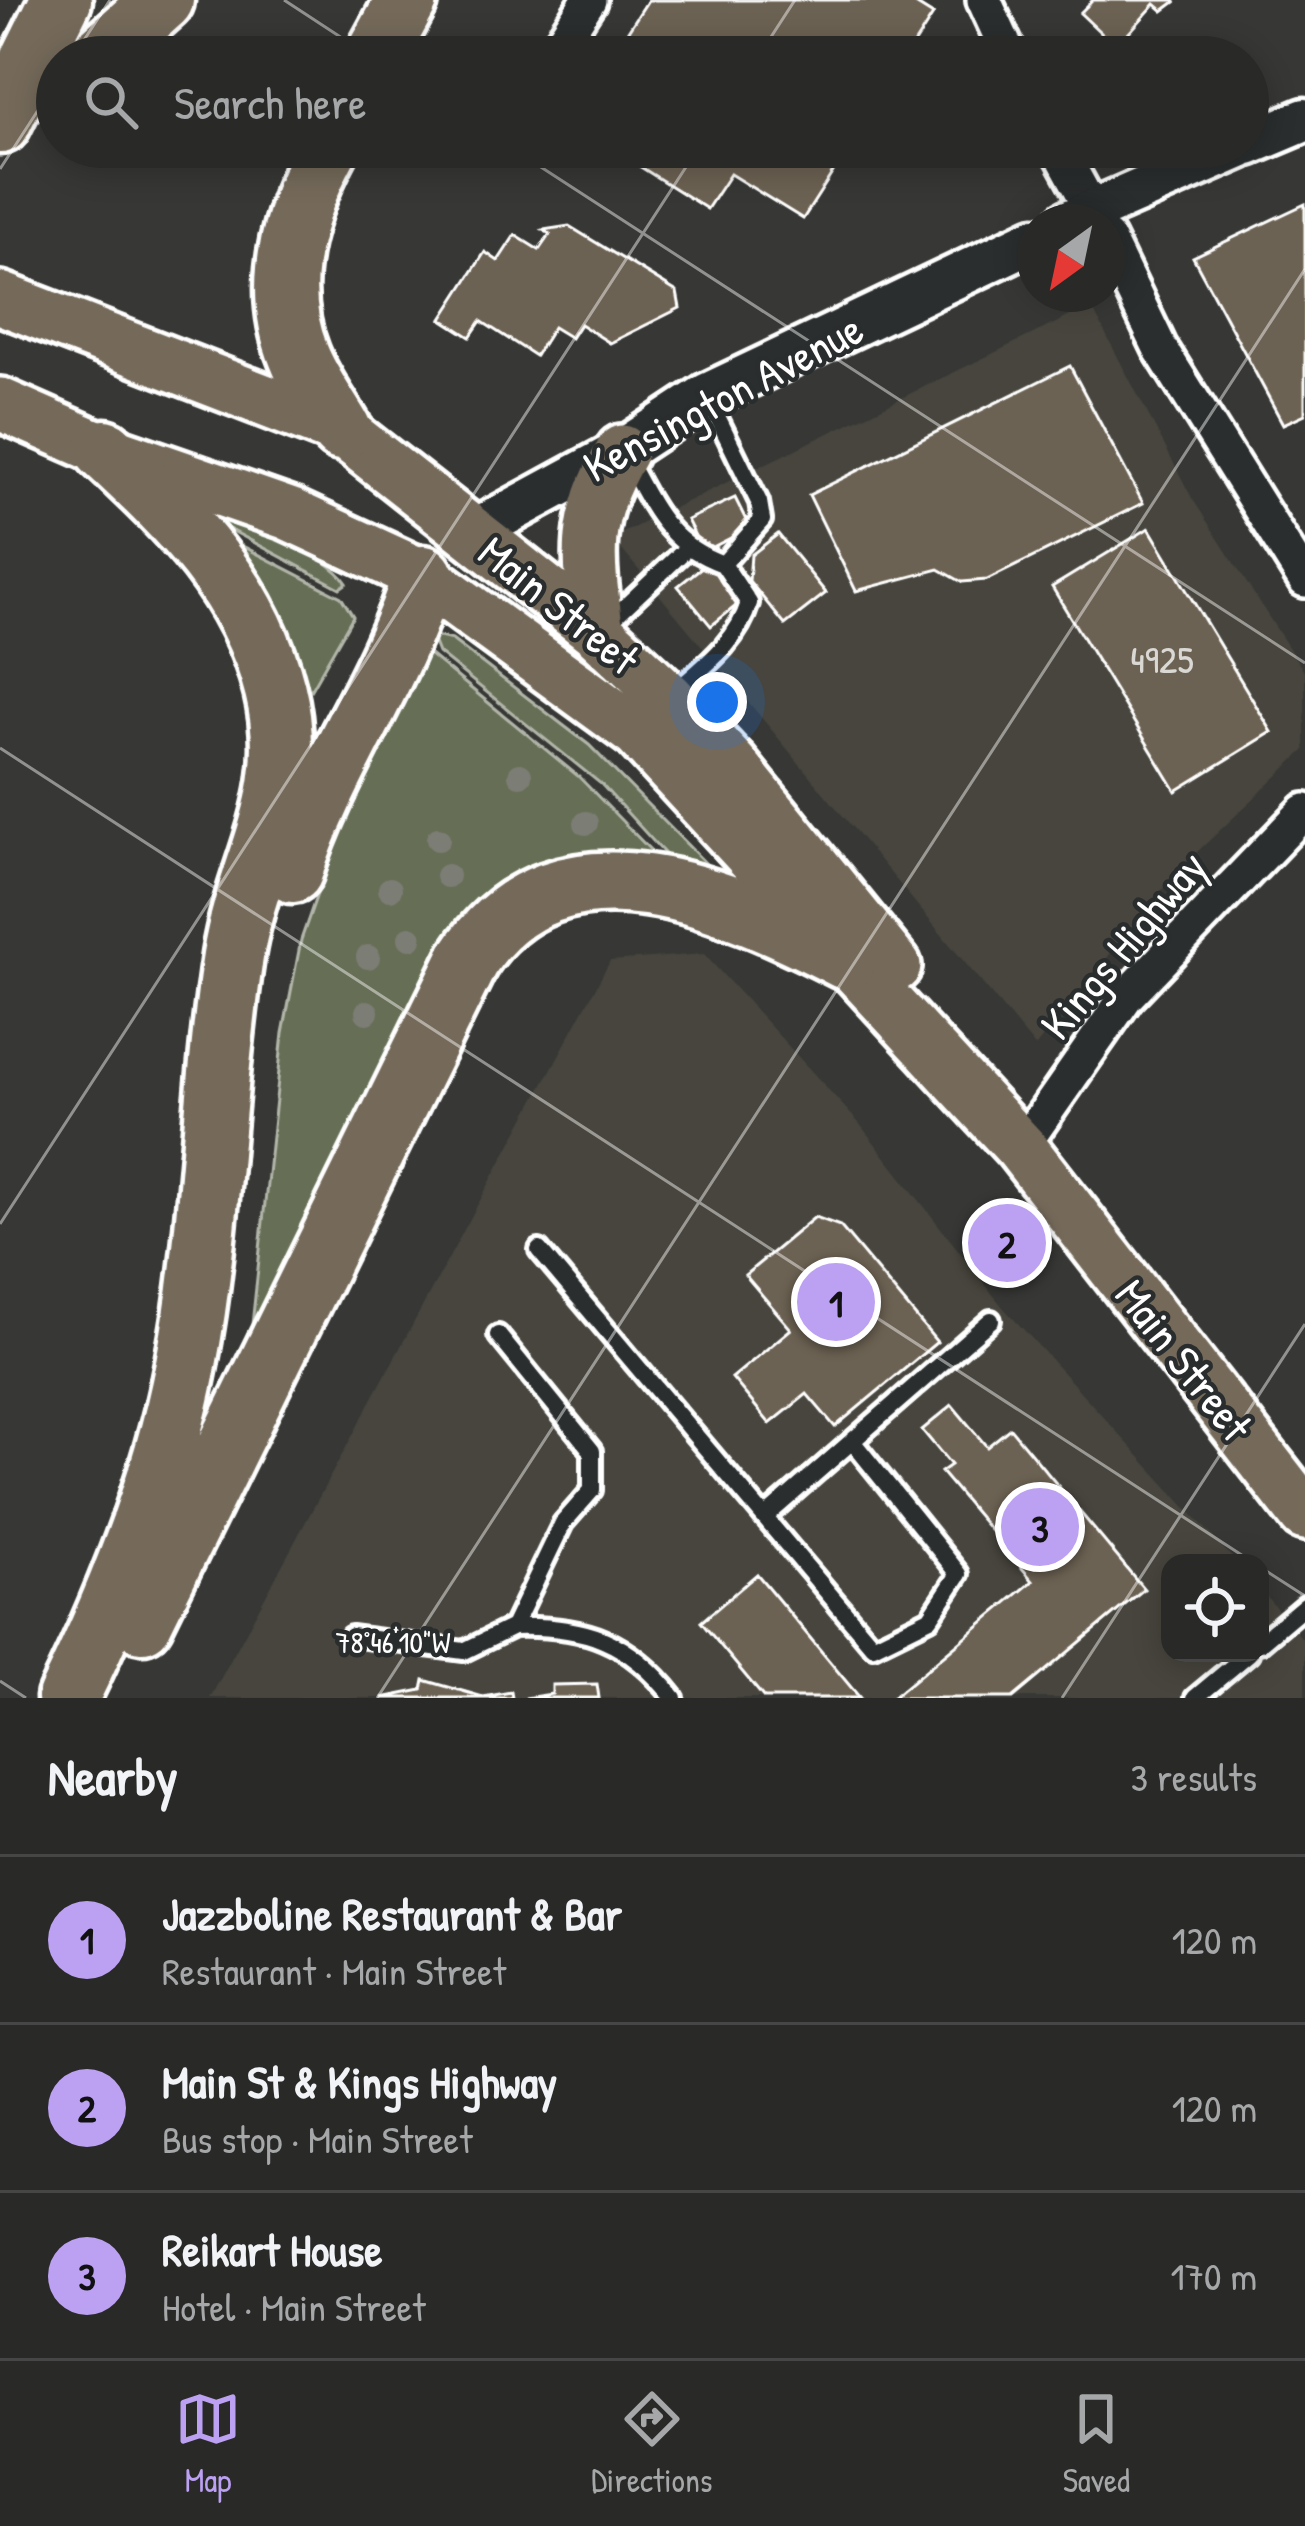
<!DOCTYPE html>
<meta charset="utf-8">
<style>
body{margin:0;font-family:"Patrick Hand",sans-serif;background:#353634;color:#f1f3f6}
.controls{position:absolute;right:36px;bottom:36px;display:grid;overflow:hidden;border-radius:24px;box-shadow:0 6px 30px #0003}
.controls button{width:108px;height:108px;display:grid;place-items:center;padding:0;border:0;border-bottom:3px solid #454645;background:#292a28;color:#f1f3f6;font:60px sans-serif}
.compass{position:absolute;left:1017px;top:204px;width:108px;height:108px;border-radius:50%;background:#292a28;box-shadow:0 6px 30px #0003;rotate:213deg}
.you{position:absolute;left:717px;top:702px;width:42px;height:42px;margin:-30px;border:9px solid #fff;border-radius:50%;background:#1a73e8;box-shadow:0 0 0 18px #1a73e833}
.badge{display:grid;place-items:center;width:78px;height:78px;border-radius:50%;background:#bca0f2;color:#111;font-size:39px;font-weight:700}
.pin{position:absolute;translate:-50% -50%;border:6px solid #fff;box-shadow:0 3px 12px #0006}
.list{margin:0;padding:0;list-style:none}
h2{display:flex;justify-content:space-between;align-items:center;height:156px;margin:0;padding:0 48px;font-size:51px}
h2 small{font-size:39px;font-weight:400;color:#a5a7a8}
.list li{display:grid;grid-template-columns:78px 1fr auto;gap:36px;align-items:center;box-sizing:border-box;height:168px;padding:0 48px;border-top:3px solid #454645}
.list b{display:block;font-size:45px;white-space:nowrap}
.list p{margin:0;font-size:39px;white-space:nowrap;color:#a5a7a8}
.list em{font-size:39px;font-style:normal;color:#a5a7a8}
.icon{flex:none;width:66px;height:66px;fill:none;stroke:currentColor;stroke-width:2;stroke-linecap:round;stroke-linejoin:round}
.map{position:relative;flex:none;width:1305px;height:1698px;overflow:hidden}
.search{position:absolute;background:#292a28;box-shadow:0 6px 30px #0003;left:36px;right:36px;top:36px;height:132px;display:flex;align-items:center;gap:30px;box-sizing:border-box;padding:0 42px;border-radius:66px;color:#a5a7a8;font-size:45px}
.sheet{height:660px;background:#292a28}
nav{display:flex;justify-content:space-around;align-items:center;box-sizing:border-box;height:168px;border-top:3px solid #454645;background:#292a28;font-size:33px;color:#a5a7a8}
nav a{display:grid;justify-items:center;gap:6px}
nav .on{color:#bca0f2}
.map>svg:first-child{display:block}
.built{fill:#47453e}
.green{fill:#666e54;stroke:#b2b6aa;stroke-width:3}
.building{fill:#6c6253;stroke:#fff;stroke-width:3}
.lines{fill:none;stroke-linecap:round;stroke-linejoin:round}
.service-casing{stroke:#fff;stroke-width:26}
.minor-casing{stroke:#fff;stroke-width:42}
.tertiary-casing{stroke:#fff;stroke-width:51}
.primary-casing{stroke:#fff;stroke-width:60}
.motorway-casing{stroke:#fff;stroke-width:69}
.service{stroke:#2a2d2e;stroke-width:16}
.minor{stroke:#2a2d2e;stroke-width:33}
.tertiary{stroke:#2a2d2e;stroke-width:42}
.primary{stroke:#746a5a;stroke-width:51}
.motorway{stroke:#746a5a;stroke-width:60}
.tree{fill:#7b7d75}
.ticks{fill:none;stroke:#fff;stroke-width:3;stroke-opacity:0.45}
.labels{text-anchor:middle;stroke-width:9;stroke-linejoin:round;paint-order:stroke}
.number-label{font-size:39px;fill:#dad8d4}
.street-label{font-size:45px;fill:#fff;stroke:#2a2d2e}
.ticks-label{font-size:30px;text-anchor:middle;fill:#fff;stroke:#2a2d2e;stroke-width:9;stroke-linejoin:round;paint-order:stroke}
</style>
<div class="map">
<svg width="1305" height="1698" viewBox="0 0 1305 1698">
<rect width="100%" height="100%" fill="#373835"/>
<filter id="ink" filterUnits="userSpaceOnUse"><feTurbulence type="fractalNoise" baseFrequency=".00833" numOctaves="2"/><feDisplacementMap in="SourceGraphic" scale="24" xChannelSelector="R" yChannelSelector="G"/><feConvolveMatrix kernelMatrix="1 2 1 2 8 2 1 2 1" color-interpolation-filters="sRGB"/></filter>
<g filter="url(#ink)">
<!-- built -->
<path class="built" d="M 1091,306 L 1192,498 L 1305,673 L 1305,750 L 1178,870 L 1035,1047 L 612,538 Z
M 704,954 L 859,1123 L 1002,1306 L 1237,1563 L 1170,1563 L 1170,1653 L 1260,1653 L 1260,1589 L 1305,1642 L 1305,1698 L 210,1698 L 610,961 Z"/>
<!-- green -->
<path class="green" d="M 181,497 C 222,512 325,549 347,583 L 340,588 L 210,519 Z
M 202,525 L 341,597 L 353,616 L 306,698 Z
M 431,635 L 452,640 L 589,745 L 718,876 L 685,876 L 601,784 L 438,653 Z
M 414,652 L 429,654 L 578,776 L 664,864 L 557,874 L 247,1372 L 283,1033 L 301,940 L 347,808 Z"/>
<!-- building -->
<path class="building" d="M 648,0 L 909,0 L 933,15 L 906,57 L 611,57 Z
M 1093,0 L 1173,0 L 1175,2 L 1163,11 L 1155,4 L 1116,47 L 1080,13 Z
M 609,147 L 849,147 L 803,219 L 730,174 L 707,209 Z
M 1305,204 L 1305,414 L 1283,424 L 1193,257 Z
M 569,226 L 677,292 L 680,308 L 610,343 L 580,324 L 571,338 L 553,327 L 535,356 L 481,321 L 470,337 L 442,319 L 485,252 L 498,261 L 515,235 L 539,250 L 550,234 L 543,230 Z
M 1070,366 L 1143,503 L 987,580 L 962,582 L 939,569 L 856,591 L 809,495 Z
M 735,498 L 750,528 L 703,552 L 687,520 Z
M 1149,528 L 1272,732 L 1176,791 L 1052,587 Z
M 778,534 L 826,593 L 785,625 L 749,581 L 751,555 Z
M 708,562 L 741,602 L 711,626 L 678,586 Z
M 815,1217 L 840,1226 L 937,1342 L 835,1427 L 807,1394 L 770,1424 L 732,1378 L 791,1329 L 745,1275 Z
M 952,1405 L 987,1447 L 1010,1428 L 1144,1589 L 1013,1698 L 892,1698 L 1033,1581 L 941,1472 L 951,1465 L 922,1430 Z
M 757,1574 L 860,1698 L 764,1698 L 701,1622 Z
M 424,1680 L 483,1697 L 511,1692 L 512,1698 L 382,1698 L 422,1690 Z
M 597,1684 L 599,1698 L 525,1698 L 552,1694 L 552,1685 Z"/>
<g class="lines">
<defs>
<path id="service" d="M 626,458 C 653,507 667,544 723,564 L 762,520 L 759,502 L 707,396
M 608,623 L 686,549
M 673,694 C 703,667 737,643 749,603 L 723,564
M 539,1250 L 873,1646 L 930,1618 L 959,1574 L 852,1441
M 765,1517 L 991,1320
M 513,1627 C 585,1625 629,1640 674,1698
M 351,1636 L 464,1651 L 513,1627 L 563,1523 L 592,1490 L 592,1451 L 498,1335
M 1260,1643 L 1305,1605
M 1195,1698 L 1249,1653"/>
<path id="minor" d="M 984,0 L 1010,57
M 552,57 L 589,0
M 1058,147 L 1099,222
M 1107,238 L 1160,348 L 1305,580
M 1021,1148 L 1126,997 L 1305,811"/>
<path id="tertiary" d="M 1248,144 L 1305,120
M 1068,222 L 1240,147
M 471,533 L 622,451 L 707,395 L 1035,239"/>
<path id="primary" d="M 0,298 L 341,430 L 598,632 L 669,698 L 732,765 L 895,966
M 0,404 L 105,450 L 289,514 L 423,576 L 638,733 L 1021,1148 L 1305,1514
M 598,632 C 587,554 582,521 622,451"/>
<path id="motorway" d="M 99,57 L 163,0
M 376,57 L 407,0
M 0,123 L 61,0
M 328,147 C 294,210 270,285 299,356 C 309,382 327,406 341,430
M 292,872 C 325,768 391,679 423,576
M 142,1622 L 468,960 C 559,820 732,901 846,959
M 68,1698 C 120,1592 164,1480 186,1364 C 212,1229 212,1092 233,956 C 248,861 301,795 275,690 C 249,586 181,521 105,450"/>
</defs>
<!-- service casing -->
<use href="#service" class="service-casing"/>
<!-- minor casing -->
<use href="#minor" class="minor-casing"/>
<!-- tertiary casing -->
<use href="#tertiary" class="tertiary-casing"/>
<!-- primary casing -->
<use href="#primary" class="primary-casing"/>
<!-- motorway casing -->
<use href="#motorway" class="motorway-casing"/>
<!-- service -->
<use href="#service" class="service"/>
<!-- minor -->
<use href="#minor" class="minor"/>
<!-- tertiary -->
<use href="#tertiary" class="tertiary"/>
<!-- primary -->
<use href="#primary" class="primary"/>
<!-- motorway -->
<use href="#motorway" class="motorway"/>
</g>
<!-- trees -->
<g class="tree">
<circle cx="520" cy="775" r="12"/>
<circle cx="586" cy="823" r="12"/>
<circle cx="438" cy="839" r="12"/>
<circle cx="447" cy="876" r="12"/>
<circle cx="390" cy="889" r="12"/>
<circle cx="410" cy="938" r="12"/>
<circle cx="368" cy="957" r="12"/>
<circle cx="367" cy="1012" r="12"/>
</g>
</g>
<!-- ticks -->
<path class="ticks" d="M 284,0 L 371,57M 73,57 L 110,0M 758,57 L 795,0M 510,147 L 1305,663M 0,169 L 57,81M 0,748 L 1254,1563M 0,1224 L 699,147M 1260,1567 L 1305,1596M 0,1681 L 26,1698M 377,1698 L 1305,269M 1062,1698 L 1305,1324"/>
<g class="labels">
<!-- number labels -->
<g class="number-label">
<text x="1162" y="673">4925</text>
</g>
<!-- street labels -->
<g class="street-label">
<text transform="translate(723 397) rotate(-28)" y="16">Kensington Avenue</text>
<text transform="translate(559 605) rotate(39)" y="16">Main Street</text>
<text transform="translate(1123 945) rotate(-50)" y="16">Kings Highway</text>
<text transform="translate(1184 1360) rotate(52)" y="16">Main Street</text>
</g>
</g>
<g class="ticks-label">
<text x="393" y="1653">78°46'10"W</text>
</g>
</svg>
<div class="controls">
<button><svg class="icon" aria-label="locate" viewBox="0 0 24 24"><circle cx="12" cy="12" r="6"/><path d="M12 2v4M12 18v4M2 12h4M18 12h4"/></svg></button>
</div>
<svg class="compass" viewBox="-18 -18 36 36"><path d="M0-13l5 13h-10z" fill="#e53935"/><path d="M0 13l5-13h-10z" fill="#a5a7a8"/></svg>
<div class="you"></div>
<div class="pin badge" style="left:836px;top:1302px">1</div>
<div class="pin badge" style="left:1007px;top:1243px">2</div>
<div class="pin badge" style="left:1040px;top:1527px">3</div>
<div class="search"><svg class="icon" aria-label="search" viewBox="0 0 24 24"><circle cx="10" cy="10" r="6"/><path d="M15 15l6 6"/></svg>Search here</div>
</div>
<section class="sheet">
<h2>Nearby<small>3 results</small></h2>
<ul class="list">
<li><span class="badge">1</span><div><b>Jazzboline Restaurant &amp; Bar</b><p>Restaurant · Main Street</p></div><em>120 m</em></li>
<li><span class="badge">2</span><div><b>Main St &amp; Kings Highway</b><p>Bus stop · Main Street</p></div><em>120 m</em></li>
<li><span class="badge">3</span><div><b>Reikart House</b><p>Hotel · Main Street</p></div><em>170 m</em></li>
</ul>
</section>
<nav>
<a class="on"><svg class="icon" aria-label="map" viewBox="0 0 24 24"><path d="M3 6l6-2 6 2 6-2v14l-6 2-6-2-6 2zM9 4v14M15 6v14"/></svg>Map</a>
<a><svg class="icon" aria-label="directions" viewBox="0 0 24 24"><path d="M12 3l9 9-9 9-9-9zM9 14v-3h6M13 9l2 2-2 2"/></svg>Directions</a>
<a><svg class="icon" aria-label="saved" viewBox="0 0 24 24"><path d="M7 4h10v16l-5-4-5 4z"/></svg>Saved</a>
</nav>
